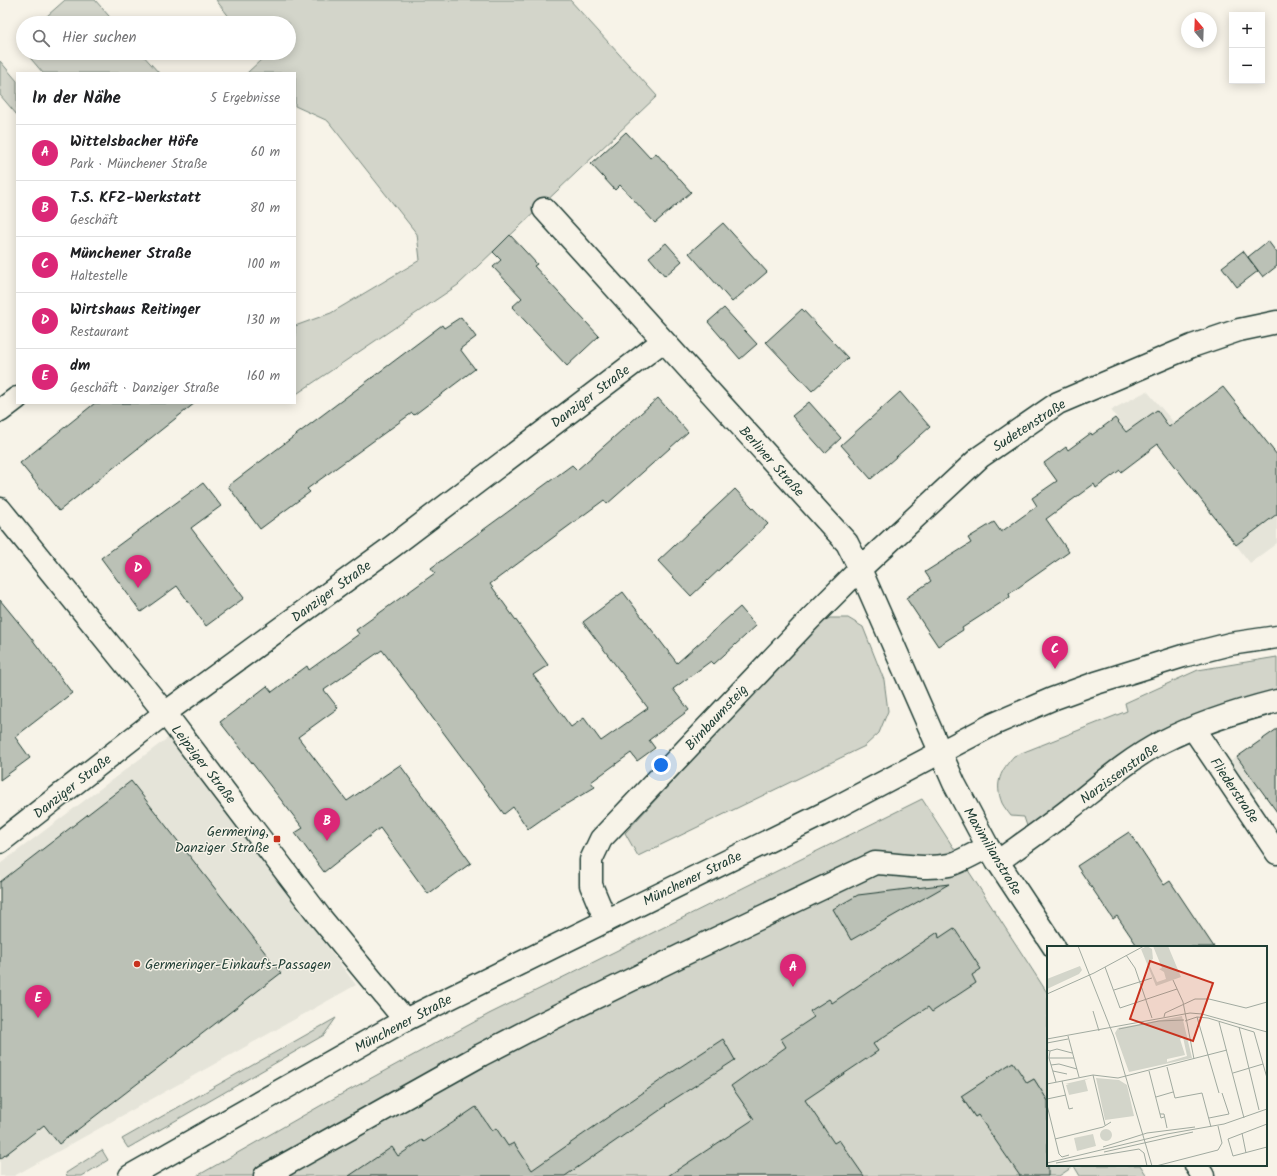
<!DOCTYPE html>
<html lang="de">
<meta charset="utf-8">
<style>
body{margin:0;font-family:Kalam,sans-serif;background:#f6f6f6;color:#202124}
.controls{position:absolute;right:12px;top:12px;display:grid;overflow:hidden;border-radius:0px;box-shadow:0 2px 10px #0003}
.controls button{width:36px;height:36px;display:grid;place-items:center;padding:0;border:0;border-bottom:1px solid #e0e0e0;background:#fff;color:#202124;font:20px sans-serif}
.compass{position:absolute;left:1181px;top:12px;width:36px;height:36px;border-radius:50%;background:#fff;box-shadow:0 2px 10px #0003;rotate:341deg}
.you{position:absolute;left:661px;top:765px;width:14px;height:14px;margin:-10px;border:3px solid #fff;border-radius:50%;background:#1a73e8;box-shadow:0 0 0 6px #1a73e833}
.badge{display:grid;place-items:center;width:26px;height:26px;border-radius:50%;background:#db2777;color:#fff;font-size:13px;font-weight:700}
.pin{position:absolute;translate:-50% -33px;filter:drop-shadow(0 1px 2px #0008)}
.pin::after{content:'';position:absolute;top:21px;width:14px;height:12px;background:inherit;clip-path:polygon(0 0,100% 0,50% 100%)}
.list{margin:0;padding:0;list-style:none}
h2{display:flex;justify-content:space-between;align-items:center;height:52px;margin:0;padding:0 16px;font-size:17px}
h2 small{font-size:13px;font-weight:400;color:#757577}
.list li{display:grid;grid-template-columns:26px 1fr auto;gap:12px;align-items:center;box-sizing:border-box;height:56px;padding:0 16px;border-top:1px solid #e0e0e0}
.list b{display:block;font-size:15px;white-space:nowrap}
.list p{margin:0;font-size:13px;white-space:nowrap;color:#757577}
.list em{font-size:13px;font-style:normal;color:#757577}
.icon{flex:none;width:22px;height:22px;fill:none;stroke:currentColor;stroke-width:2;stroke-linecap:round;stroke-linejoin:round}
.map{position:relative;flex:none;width:1277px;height:1176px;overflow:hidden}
.search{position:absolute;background:#fff;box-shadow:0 2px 10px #0003;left:16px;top:16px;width:280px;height:44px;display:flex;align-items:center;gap:10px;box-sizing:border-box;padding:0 14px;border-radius:22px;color:#757577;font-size:15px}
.panel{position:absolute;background:#fff;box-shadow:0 2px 10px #0003;left:16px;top:72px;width:280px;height:332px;border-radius:0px}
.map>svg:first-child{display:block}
.built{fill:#e5e4d9}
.green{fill:#d3d5ca;stroke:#79897f}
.building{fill:#bbc1b6;stroke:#1f3d34}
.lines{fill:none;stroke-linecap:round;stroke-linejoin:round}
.minor-casing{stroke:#1f3d34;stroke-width:25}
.tertiary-casing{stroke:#1f3d34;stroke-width:25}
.minor{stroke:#f7f3e8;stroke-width:22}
.tertiary{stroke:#f7f3e8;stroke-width:22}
.poi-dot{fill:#c8321e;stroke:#f7f3e8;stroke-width:1.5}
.labels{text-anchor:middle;stroke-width:3;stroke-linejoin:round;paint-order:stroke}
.street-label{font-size:14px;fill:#1f3d34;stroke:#f7f3e8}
.poi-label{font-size:14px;fill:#1f3d34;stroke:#f7f3e8;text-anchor:end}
.inset-road{fill:none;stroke:#a1aaa0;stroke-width:1}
.view{fill:#c8321e;fill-opacity:0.15;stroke:#c8321e;stroke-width:2}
.inset-edge{fill:none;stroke:#1f3d34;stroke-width:2}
</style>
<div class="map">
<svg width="1277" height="1176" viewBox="0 0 1277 1176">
<rect width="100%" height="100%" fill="#f7f3e8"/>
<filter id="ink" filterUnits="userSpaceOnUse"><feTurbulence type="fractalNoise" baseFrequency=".025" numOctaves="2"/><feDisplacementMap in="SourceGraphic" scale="8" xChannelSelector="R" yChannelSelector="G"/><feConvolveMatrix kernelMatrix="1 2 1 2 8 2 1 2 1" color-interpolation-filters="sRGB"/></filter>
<g filter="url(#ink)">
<!-- built -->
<path class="built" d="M 1223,387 L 1277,456 L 1277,543 L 1250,563 L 1155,440 L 1141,451 L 1111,410 L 1147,391 L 1175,424 Z
M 169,737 L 356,985 L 14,1176 L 0,1176 L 0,864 Z
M 1237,757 L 1260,788 L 1248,795 L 1227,764 Z"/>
<!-- green -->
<path class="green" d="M 65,0 L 95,0 L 115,23 L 39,23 Z
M 216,0 L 570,0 L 657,96 L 458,285 L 295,395 L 295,326 L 331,313 L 420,260 L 417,234 L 328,121 L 295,106 L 295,73 L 247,73 L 262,59 L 257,53 L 289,53 L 289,23 L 234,23 Z
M 26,53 L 141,53 L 159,73 L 43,73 Z
M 0,61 L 17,81 L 17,115 L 0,95 Z
M 830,618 L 848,618 L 863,627 L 884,680 L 888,711 L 879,733 L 865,746 L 638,856 L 625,833 L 816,625 Z
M 1277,657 L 1277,689 L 1159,733 L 1028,829 L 1024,817 L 1011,816 C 1008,812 1004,807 1002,803 C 994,783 1001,770 1014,756 L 1127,711 L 1125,703 L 1198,670 Z
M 922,799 L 1048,994 L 1048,1101 L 1034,1079 L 1027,1083 L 961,1096 L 975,1117 L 978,1115 L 1048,1165 L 1140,1165 L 1147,1176 L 1080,1176 L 1074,1166 L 1059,1176 L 197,1176 L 320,1106 L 489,1014 Z
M 336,1018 L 324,1035 L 128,1148 L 122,1139 Z
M 102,1150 L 108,1160 L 82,1176 L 67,1176 L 66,1173 Z"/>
<!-- building -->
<path class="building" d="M 626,132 L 650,158 L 656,153 L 691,192 L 655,223 L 620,185 L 615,190 L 591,164 Z
M 723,223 L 767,272 L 732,302 L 689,253 Z
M 510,235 L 537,264 L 534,266 L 599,336 L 567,366 L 512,307 L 522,298 L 493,267 L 501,260 L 493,252 Z
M 1268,241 L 1277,253 L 1277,266 L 1263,277 L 1248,257 Z
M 666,243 L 682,261 L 665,276 L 649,257 Z
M 1243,251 L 1258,271 L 1237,287 L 1222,267 Z
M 724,308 L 757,344 L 740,359 L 708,322 Z
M 802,309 L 848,358 L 812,391 L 766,342 Z
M 461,317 L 476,337 L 460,349 L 475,369 L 414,415 L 412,413 L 307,489 L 310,492 L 260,529 L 228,486 L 442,325 L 444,328 Z
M 1223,387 L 1277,455 L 1277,514 L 1236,545 L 1158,444 L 1121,472 L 1120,470 L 1096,488 L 1094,484 L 1046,519 L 1069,552 L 1009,594 L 1010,597 L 962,628 L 963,630 L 938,646 L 906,598 L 931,581 L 925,572 L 971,543 L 968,538 L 994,522 L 1001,532 L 1037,506 L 1032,498 L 1057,481 L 1044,463 L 1066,447 L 1068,450 L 1091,433 L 1092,435 L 1115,418 L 1126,432 L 1157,410 L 1169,427 Z
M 900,392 L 930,427 L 871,479 L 841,445 Z
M 658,398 L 688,432 L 607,504 L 604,500 L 490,584 L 548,665 L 533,675 L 571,727 L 584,718 L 601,741 L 648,708 L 583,622 L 623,592 L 677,663 L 740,607 L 756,626 L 714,664 L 711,661 L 673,689 L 689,710 L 649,740 L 655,748 L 637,761 L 631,753 L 591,782 L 595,787 L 548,815 L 528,829 L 513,807 L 504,814 L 382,650 L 324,690 L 338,708 L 298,737 L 347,801 L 400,765 L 471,863 L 428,894 L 380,828 L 324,872 L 295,833 L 303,828 L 220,722 L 267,686 L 272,692 L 307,666 L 309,670 L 359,634 L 356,630 L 435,573 L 431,568 L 572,465 L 577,470 Z
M 809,402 L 841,438 L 825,453 L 792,416 Z
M 95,403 L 195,403 L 59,511 L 20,463 Z
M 203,483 L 221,506 L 191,528 L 244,598 L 206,626 L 177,586 L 141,612 L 101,558 Z
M 735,489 L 768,524 L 691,596 L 658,561 Z
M 0,600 L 32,639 L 72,693 L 15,737 L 30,758 L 0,780 Z
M 1277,729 L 1277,812 L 1237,757 Z
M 131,781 L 281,973 L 59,1144 L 44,1125 L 0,1159 L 0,882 Z
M 1129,832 L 1164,885 L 1170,881 L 1214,947 L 1138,947 L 1117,916 L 1113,919 L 1077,866 Z
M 949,884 L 851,940 L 833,909 L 858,895 Z
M 954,928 L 981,969 L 972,975 L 976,983 L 932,1012 L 928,1007 L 873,1044 L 878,1051 L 805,1100 L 834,1143 L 839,1140 L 864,1176 L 668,1176 L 754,1119 L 731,1086 L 786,1047 L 781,1039 L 814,1017 L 810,1011 L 829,999 L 832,1003 L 938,932 L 939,938 Z
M 723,1039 L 735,1060 L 665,1105 L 666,1106 L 565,1176 L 349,1176 L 392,1147 L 398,1156 L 422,1140 L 424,1142 L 476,1107 L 492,1131 L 496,1128 L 508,1146 L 514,1143 L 532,1170 L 674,1071 Z
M 1013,1062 L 1027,1083 L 1034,1079 L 1048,1101 L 1048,1176 L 1020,1176 L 978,1115 L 975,1117 L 961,1096 Z"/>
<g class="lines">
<defs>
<path id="minor" d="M 544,209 L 847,543 L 860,569 L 954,783 L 988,847 L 1054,947
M 0,411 L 17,398
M 0,509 L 165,713 L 320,917 L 405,1020
M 1193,728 L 1277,853
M 0,842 L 165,713 L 393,546 L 663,341
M 997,862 C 1022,844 1047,827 1071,808 C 1100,785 1129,759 1162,742 C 1199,723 1238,711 1277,701
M 606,921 L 591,885 L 591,860 L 601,839 L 810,619 L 860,569 L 980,457 L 1058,403 L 1192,346 L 1239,330 L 1277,322
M 1196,1165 L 1203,1176
M 265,1176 L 481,1055 L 533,1028 L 684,954 L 875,863 C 899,864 924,870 949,865 C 959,863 977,852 988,847"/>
<path id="tertiary" d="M 130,1176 L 405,1020 L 831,810 L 994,724 L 1052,699 L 1096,683 L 1183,656 L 1230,644 L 1277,637"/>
</defs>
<!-- minor casing -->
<use href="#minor" class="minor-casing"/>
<!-- tertiary casing -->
<use href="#tertiary" class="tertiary-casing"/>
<!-- minor -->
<use href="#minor" class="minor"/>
<!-- tertiary -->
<use href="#tertiary" class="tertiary"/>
</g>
</g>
<!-- markers -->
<g class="poi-dot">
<rect x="273" y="835" width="8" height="8" rx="2"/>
<circle cx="137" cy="964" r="4"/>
</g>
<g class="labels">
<!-- street labels -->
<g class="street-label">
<text transform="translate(590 396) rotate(-37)" y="5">Danziger Straße</text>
<text transform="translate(1029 425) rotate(-33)" y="5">Sudetenstraße</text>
<text transform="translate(772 461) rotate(48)" y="5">Berliner Straße</text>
<text transform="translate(331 591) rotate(-36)" y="5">Danziger Straße</text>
<text transform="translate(716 717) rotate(-47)" y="5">Birnbaumsteig</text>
<text transform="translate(204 764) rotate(52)" y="5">Leipziger Straße</text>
<text transform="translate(1119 773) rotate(-36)" y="5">Narzissenstraße</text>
<text transform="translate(72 786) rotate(-38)" y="5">Danziger Straße</text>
<text transform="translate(1235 790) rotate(56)" y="5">Fliederstraße</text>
<text transform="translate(993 851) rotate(59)" y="5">Maximilianstraße</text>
<text transform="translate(692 878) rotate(-26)" y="5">Münchener Straße</text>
<text transform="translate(403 1023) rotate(-28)" y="5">Münchener Straße</text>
</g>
<!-- poi labels -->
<g class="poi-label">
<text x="269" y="836">Germering,<tspan x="269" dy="16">Danziger Straße</tspan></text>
<text x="145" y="969" text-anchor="start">Germeringer-Einkaufs-Passagen</text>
</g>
</g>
<!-- overview -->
<g transform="translate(1047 946)">
<rect width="220" height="220" fill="#f7f3e8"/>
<path d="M 100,0 L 105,3 L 106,13 L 101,16 L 110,36 L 119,33 L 117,26 L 112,23 L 115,22 L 106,0 L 121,0 L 134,31 L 109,40 L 94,3 ZM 33,20 L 35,24 L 32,28 L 0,43 L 0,33 ZM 135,70 L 145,112 L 82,126 L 68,87 L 71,82 ZM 136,91 L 140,110 L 120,116 L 120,113 L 138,109 L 133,93 ZM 44,132 L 38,134 L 41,145 L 22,149 L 19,139 L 22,138 L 18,138 ZM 49,132 L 72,134 L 80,139 L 87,170 L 58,174 ZM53 189a6 6 0 1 1 12 0a6 6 0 1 1-12 0ZM 46,188 L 49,200 L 30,205 L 27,192 Z" fill="#d3d5ca" fill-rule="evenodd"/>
<path class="inset-road" d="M 31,0 L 67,91 L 105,220M 79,9 L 88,22 L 105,72M 58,21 L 73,62 L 130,43M 126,34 L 136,56 L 147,113M 67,44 L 105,32M 0,48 L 47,27 L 97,0M 46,65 L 52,85M 117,71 L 118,67 L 148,53 L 162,53 L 199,62 L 220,56M 150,71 L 172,147M 138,75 L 150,71 L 161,72 L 207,86 L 220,132M 172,76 L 197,172M 192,81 L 212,164M 72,83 L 112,75 L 137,74M 21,90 L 32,131M 0,93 L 143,67 L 155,68 L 220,86M 0,97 L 21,93M 0,104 L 3,105 L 2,112 L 9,136M 3,105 L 10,103 L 25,107M 2,112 L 27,112M 4,119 L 12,118 L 30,123M 120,121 L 128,152 L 155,147 L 164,181M 6,125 L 20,128M 102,125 L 114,172 L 117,171M 186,127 L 216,118M 46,129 L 58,179M 15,135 L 22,163 L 26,162M 0,138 L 46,129 L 71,132 L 180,104M 109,151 L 126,146M 0,153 L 19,149M 0,159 L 12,208 L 15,211 L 22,209M 113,168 L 117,168 L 120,182M 162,172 L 182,168 L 175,147M 220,178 L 181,193 L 186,210 L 220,201M 195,187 L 199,207M 8,193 L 56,181 L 64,176M 56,201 L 100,187 L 148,181M 57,206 L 146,186M 0,217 L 120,188 L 177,178 L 220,163M 9,217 L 92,203 L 97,207 L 100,220M 109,220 L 171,204 L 175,197 L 171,180"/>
<path class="view" d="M 103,15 L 166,37 L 146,95 L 83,73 Z"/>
<rect width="220" height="220" class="inset-edge"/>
</g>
</svg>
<div class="controls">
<button>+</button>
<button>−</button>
</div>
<svg class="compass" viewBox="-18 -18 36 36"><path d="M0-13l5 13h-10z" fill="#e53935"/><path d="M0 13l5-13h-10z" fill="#757577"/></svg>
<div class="you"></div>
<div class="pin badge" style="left:793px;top:987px">A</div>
<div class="pin badge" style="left:327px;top:841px">B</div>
<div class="pin badge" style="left:1055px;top:669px">C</div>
<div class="pin badge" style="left:138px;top:588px">D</div>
<div class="pin badge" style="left:38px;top:1018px">E</div>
<div class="search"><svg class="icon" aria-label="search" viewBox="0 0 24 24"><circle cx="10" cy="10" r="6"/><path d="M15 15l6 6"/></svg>Hier suchen</div>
<section class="panel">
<h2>In der Nähe<small>5 Ergebnisse</small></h2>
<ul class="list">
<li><span class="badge">A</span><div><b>Wittelsbacher Höfe</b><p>Park · Münchener Straße</p></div><em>60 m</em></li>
<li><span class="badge">B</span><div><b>T.S. KFZ-Werkstatt</b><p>Geschäft</p></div><em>80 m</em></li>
<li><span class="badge">C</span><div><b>Münchener Straße</b><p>Haltestelle</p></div><em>100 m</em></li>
<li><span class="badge">D</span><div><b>Wirtshaus Reitinger</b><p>Restaurant</p></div><em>130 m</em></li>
<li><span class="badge">E</span><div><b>dm</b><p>Geschäft · Danziger Straße</p></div><em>160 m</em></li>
</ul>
</section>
</div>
